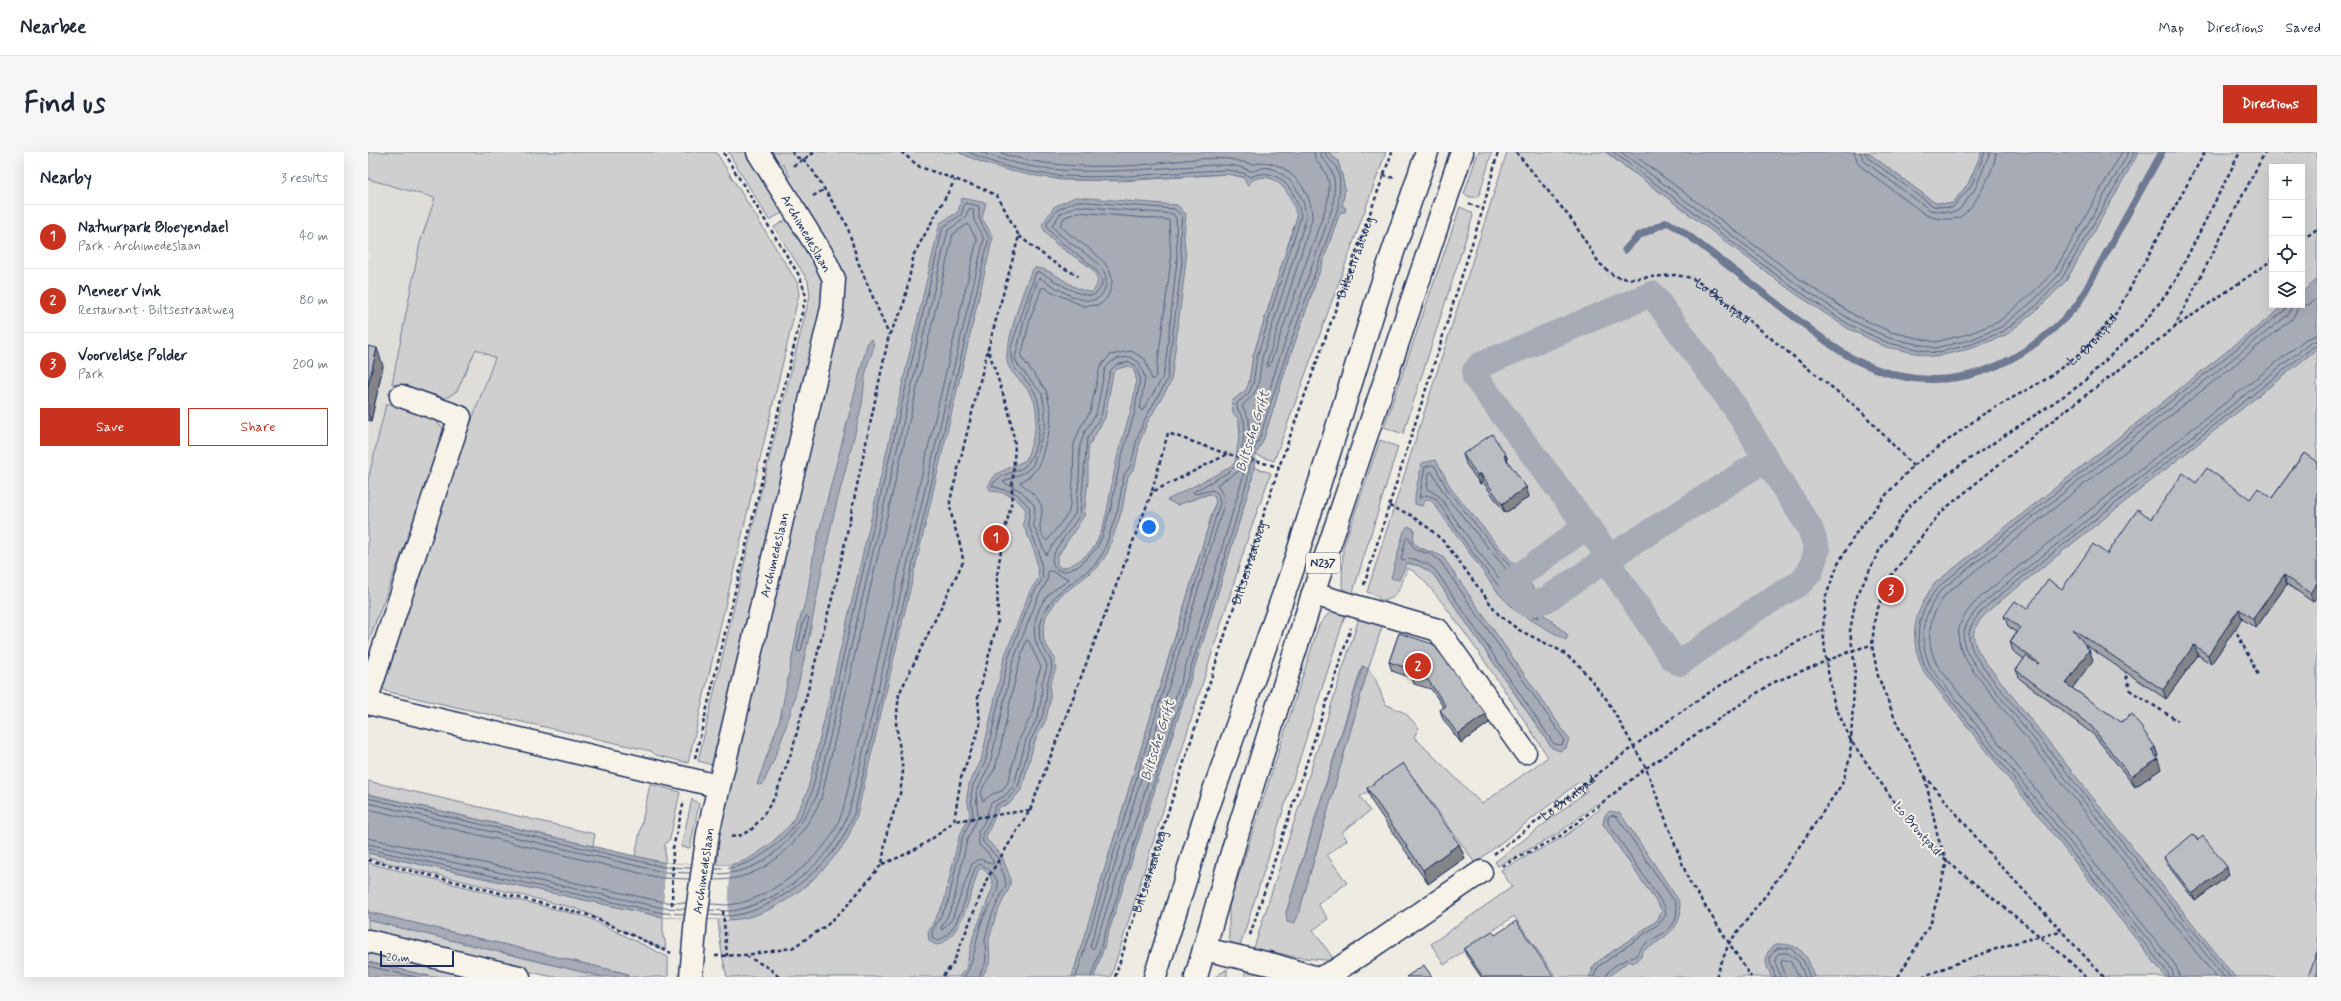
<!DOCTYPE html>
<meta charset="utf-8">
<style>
body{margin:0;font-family:Mynerve,sans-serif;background:#f6f6f7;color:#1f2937}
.controls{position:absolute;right:12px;top:12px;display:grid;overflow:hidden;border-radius:0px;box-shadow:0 4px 16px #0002}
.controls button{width:36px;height:36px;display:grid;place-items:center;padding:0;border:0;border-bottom:1px solid #e0e1e3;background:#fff;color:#1f2937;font:20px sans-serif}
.scale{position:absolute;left:12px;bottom:10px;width:74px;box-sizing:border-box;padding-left:4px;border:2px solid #1b2f5e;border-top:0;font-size:11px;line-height:14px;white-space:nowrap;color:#1b2f5e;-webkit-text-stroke:3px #f7f3e8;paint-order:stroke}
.you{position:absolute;left:781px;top:375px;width:14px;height:14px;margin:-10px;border:3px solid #fff;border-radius:50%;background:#1a73e8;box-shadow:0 0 0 6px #1a73e833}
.badge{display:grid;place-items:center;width:26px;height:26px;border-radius:50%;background:#c8321e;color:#fff;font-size:13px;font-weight:700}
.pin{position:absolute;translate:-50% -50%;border:2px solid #fff;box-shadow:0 1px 4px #0006}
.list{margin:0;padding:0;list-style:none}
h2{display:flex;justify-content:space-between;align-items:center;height:52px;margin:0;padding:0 16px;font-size:17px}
h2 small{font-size:13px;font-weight:400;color:#747a83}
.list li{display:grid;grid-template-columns:26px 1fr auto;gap:12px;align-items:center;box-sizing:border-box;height:64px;padding:0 16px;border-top:1px solid #e0e1e3}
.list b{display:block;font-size:15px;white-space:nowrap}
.list p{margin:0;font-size:13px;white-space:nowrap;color:#747a83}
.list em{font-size:13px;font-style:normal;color:#747a83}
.actions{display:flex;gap:8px;padding:12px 16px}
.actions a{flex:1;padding:9px 0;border:1px solid #c8321e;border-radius:0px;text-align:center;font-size:14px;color:#c8321e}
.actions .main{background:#c8321e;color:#fff}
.icon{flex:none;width:22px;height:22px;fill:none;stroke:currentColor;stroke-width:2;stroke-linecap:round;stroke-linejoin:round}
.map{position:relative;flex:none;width:1949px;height:825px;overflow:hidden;border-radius:0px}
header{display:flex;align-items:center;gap:24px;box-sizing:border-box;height:56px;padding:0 20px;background:#fff;border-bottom:1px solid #e0e1e3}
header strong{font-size:19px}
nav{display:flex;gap:22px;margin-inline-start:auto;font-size:14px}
.intro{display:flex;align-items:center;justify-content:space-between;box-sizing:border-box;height:96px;padding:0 24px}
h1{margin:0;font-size:28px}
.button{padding:10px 18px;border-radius:0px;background:#c8321e;color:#fff;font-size:14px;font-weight:700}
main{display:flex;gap:24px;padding:0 24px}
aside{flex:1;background:#fff;border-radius:0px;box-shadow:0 4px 16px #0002}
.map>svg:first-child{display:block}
.built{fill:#deddd8}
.green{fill:#cfcfcf;stroke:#757f96;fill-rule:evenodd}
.water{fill:#a6abb5;stroke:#6e7992;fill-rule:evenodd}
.pier{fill:#eeebe2}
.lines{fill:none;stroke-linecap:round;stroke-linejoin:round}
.shore{stroke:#536181;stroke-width:1}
.stream{stroke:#6e7992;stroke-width:7}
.canal{stroke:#a6abb5;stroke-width:26}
.minor-casing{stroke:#1b2f5e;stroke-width:25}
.major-casing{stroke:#1b2f5e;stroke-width:25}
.path{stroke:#1b2f5e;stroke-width:2.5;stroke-dasharray:4 3;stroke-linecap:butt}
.minor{stroke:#f7f3e8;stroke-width:22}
.major{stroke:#f7f3e8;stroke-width:22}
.wall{fill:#a0a3a7;stroke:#1b2f5e}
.shaded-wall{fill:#828488;stroke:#1b2f5e}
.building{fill:#babdc2;stroke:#1b2f5e}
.labels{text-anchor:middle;stroke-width:4;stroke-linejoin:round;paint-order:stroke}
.shield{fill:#f7f3e8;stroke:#5d6a87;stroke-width:1}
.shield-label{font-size:12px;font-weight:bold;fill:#1b2f5e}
.street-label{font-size:13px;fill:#1b2f5e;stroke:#f7f3e8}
.water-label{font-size:14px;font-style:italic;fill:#455478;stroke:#f7f3e8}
</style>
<header>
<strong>Nearbee</strong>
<nav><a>Map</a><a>Directions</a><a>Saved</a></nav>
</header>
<div class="intro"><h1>Find us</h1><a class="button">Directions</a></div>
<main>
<aside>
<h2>Nearby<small>3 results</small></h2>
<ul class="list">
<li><span class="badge">1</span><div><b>Natuurpark Bloeyendael</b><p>Park · Archimedeslaan</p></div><em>40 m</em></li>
<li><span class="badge">2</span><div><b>Meneer Vink</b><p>Restaurant · Biltsestraatweg</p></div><em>80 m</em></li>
<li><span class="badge">3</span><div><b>Voorveldse Polder</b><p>Park</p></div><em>200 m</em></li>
</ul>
<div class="actions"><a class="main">Save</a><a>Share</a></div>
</aside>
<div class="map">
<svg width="1949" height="825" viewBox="0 0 1949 825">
<rect width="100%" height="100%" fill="#eeebe2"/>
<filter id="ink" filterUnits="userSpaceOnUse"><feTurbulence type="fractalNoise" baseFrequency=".025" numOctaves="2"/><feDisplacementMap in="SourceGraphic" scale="8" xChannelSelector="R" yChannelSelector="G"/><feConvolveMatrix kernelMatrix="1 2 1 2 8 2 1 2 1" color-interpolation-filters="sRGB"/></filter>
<g filter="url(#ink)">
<!-- built -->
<path class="built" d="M 0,1 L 178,45 L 36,533 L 0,525 Z"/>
<!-- green -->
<path class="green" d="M 0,0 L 348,0 L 429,130 L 431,142 L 320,611 L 288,603 L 283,599 L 17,539 L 12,530 L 74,347 L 127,206 L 108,197 L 89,239 L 78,246 L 24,232 L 52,91 L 67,46 L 0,27 Z
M 360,0 L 380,0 L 418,59 L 401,68 Z
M 401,0 L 590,0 L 619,12 L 693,28 L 755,29 L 859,22 L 874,25 L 877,28 C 884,28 889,25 896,25 C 916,26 926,48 929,65 L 885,204 L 881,231 L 878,238 L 864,249 C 874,273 873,287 867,311 L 809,353 L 841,342 L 846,344 L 848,349 L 704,825 L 359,825 C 347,778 348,729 351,680 L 476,146 L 476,132 L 435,55 L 437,53 L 434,48 L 432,49 L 419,28 L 422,25 L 415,12 L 410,15 Z
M 960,0 L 1018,0 L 906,309 L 888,303 L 896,286 L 919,213 L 972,60 L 976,60 L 978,56 L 974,54 L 977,37 L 974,24 L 970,9 Z
M 1110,0 L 1124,0 L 1112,41 L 1109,45 L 1102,45 L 1096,42 Z
M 1139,0 L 1238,0 L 1255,14 L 1463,145 L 1749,0 L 1949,0 L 1949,825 L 1188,825 L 1146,764 L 1076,813 L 1063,792 L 1144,735 L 1133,718 L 1197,684 L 1232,657 L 1228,652 L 1191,681 L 1130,714 L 1127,710 L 1219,639 L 1212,629 L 1107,711 L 1047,627 L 1033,638 L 1023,623 L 992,645 L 1002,659 L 974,680 L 979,688 L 959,703 L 979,731 L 950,752 L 960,767 L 945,778 L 967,809 L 927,805 L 902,799 L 894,804 L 884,802 L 992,463 L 1016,469 L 1000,517 L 1007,526 L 1017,552 L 1037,561 L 1051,576 L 1046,585 L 1114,652 L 1180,605 C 1164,580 1059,416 1040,417 C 1033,429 1031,451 1012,448 L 1009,444 L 999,440 ZM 1904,15 L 1934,15 L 1934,153 L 1904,153 ZM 1046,377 L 1045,390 C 1052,398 1065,399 1075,406 L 1200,587 L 1197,596 L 1184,596 L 1065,422 L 1052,414 L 1039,411 L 1035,416 ZM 994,514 L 1000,517 L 930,764 L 918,761 ZM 1237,664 L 1305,762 L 1223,818 L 1228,811 L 1290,768 L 1294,758 L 1235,672 Z
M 1499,0 L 1614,0 L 1600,32 L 1584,52 L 1567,51 Z
M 1092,55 L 1103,60 L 1105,64 L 1035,282 L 1016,275 Z
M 421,66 L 454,121 L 456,143 L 424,284 L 344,613 L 330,609 L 393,339 L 442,143 L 440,129 L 406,75 Z
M 18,252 C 43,253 58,260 76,277 L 71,303 L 0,490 L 0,328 Z
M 1012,288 L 1030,295 L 984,443 L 974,436 L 975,396 Z
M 885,315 L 903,321 L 882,379 L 743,825 L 726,825 L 840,473 L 884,327 Z
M 973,458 L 978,461 L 871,797 L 861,787 L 861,754 L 951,473 L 962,460 Z
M 0,629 L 227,682 L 225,694 L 0,642 Z
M 282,632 L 312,640 L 302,687 L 297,692 L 297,711 L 267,704 Z
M 324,647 L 331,652 L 322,696 L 313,695 Z
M 0,701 L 295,765 L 295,786 L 297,787 L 298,799 L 210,757 L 0,706 Z
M 0,711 L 219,765 L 300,805 L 300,825 L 259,825 L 260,822 L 0,760 Z
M 0,768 L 235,825 L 185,825 L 0,782 Z
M 0,798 L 112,825 L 65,825 L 0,810 Z
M 859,817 L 859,825 L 847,825 Z
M 878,818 L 907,825 L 876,825 Z"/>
<!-- water -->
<path class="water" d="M 590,0 L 960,0 L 970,9 L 974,24 L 977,37 L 974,54 L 978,56 L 977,60 L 972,60 L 919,213 L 896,286 L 888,303 L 884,327 L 840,473 L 726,825 L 704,825 L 848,349 L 846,344 L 841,342 L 809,353 L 799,348 L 857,318 L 867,311 L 872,279 L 872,267 L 865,262 L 864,249 L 878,238 L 881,231 L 885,204 L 929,65 C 925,45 909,16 884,28 L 881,33 L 879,33 L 876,25 L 859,22 C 764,25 680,43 590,0 Z
M 1238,0 L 1499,0 L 1567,51 L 1584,52 L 1600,32 L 1614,0 L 1771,0 L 1698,129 L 1670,157 L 1638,183 L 1605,196 L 1567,205 L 1518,195 L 1479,176 L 1425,140 Z
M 707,45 L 809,53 L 818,62 L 816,85 L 818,109 L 803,230 L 779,271 L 772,289 L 767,315 L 760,324 L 754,358 L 740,400 L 730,415 L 691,445 L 678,464 L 675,479 L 676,489 L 687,507 L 688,516 L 682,533 L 682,549 L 678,567 L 666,591 L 654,637 L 641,652 L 631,655 L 618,685 L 619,688 L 633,702 L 642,725 L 642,734 L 628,763 L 621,788 L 622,810 L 614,825 L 591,825 L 598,816 L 605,785 L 625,735 C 626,728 619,719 613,716 L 610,719 C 604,738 592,790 568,793 L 561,789 L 560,780 L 576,750 L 591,685 L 602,663 L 599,645 L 601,632 L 613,609 L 636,506 L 662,439 L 671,426 L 667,401 L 655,372 L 658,358 C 648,344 639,341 623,339 L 620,334 L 628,322 L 658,308 C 665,287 676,258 660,238 C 653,228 641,221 639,209 C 636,197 658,125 666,116 C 686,115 702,139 724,140 C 729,136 731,129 728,123 C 721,108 682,97 674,73 L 686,55 ZM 760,214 L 765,216 C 766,219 768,223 768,228 C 766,257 754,283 748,311 C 742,337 740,368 728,392 C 722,402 705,415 693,416 L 689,413 L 689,405 L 716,364 L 720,328 L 720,295 L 737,266 L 745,221 L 749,217 Z
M 594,46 L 618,51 L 614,66 L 625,85 L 489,663 C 485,672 482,683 477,691 C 451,727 407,767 360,768 L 295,765 L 0,701 L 0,642 L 297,711 L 362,713 L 379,708 L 400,694 L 423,672 L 439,641 L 572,71 L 590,60 Z
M 1949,128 L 1949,197 L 1626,454 C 1602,476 1599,484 1618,511 L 1867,825 L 1798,825 L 1556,520 C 1540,484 1545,464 1566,432 L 1917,153 L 1934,153 L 1934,140 Z
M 503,187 C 510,193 500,208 499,215 C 496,227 496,240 494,252 C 488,278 481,304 474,331 C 446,430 441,538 395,632 L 391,633 L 389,632 L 412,567 L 431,470 L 439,444 L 446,399 L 500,189 Z
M 1068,308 L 1084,338 L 1177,450 L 1172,457 L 1174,461 L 1200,483 L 1198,488 L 1149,460 L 1131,442 L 1064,349 L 1058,347 L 1054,354 L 1047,352 C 1046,338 1052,324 1054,311 Z
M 1040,374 L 1046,377 L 1045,390 C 1052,399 1065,399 1075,405 L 1201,587 L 1198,596 L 1192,599 L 1184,596 L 1065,422 L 1052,414 L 1039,411 L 1031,428 L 1023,426 L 1036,379 Z
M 995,514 L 1000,517 L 930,764 L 926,772 L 919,770 L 918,761 Z
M 1242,659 L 1252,661 L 1311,749 C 1319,776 1293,787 1274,800 L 1273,805 L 1265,811 L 1261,809 L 1240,825 L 1221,825 L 1228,811 L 1290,768 L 1294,758 L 1235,672 L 1237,663 Z
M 0,760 L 260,822 L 259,825 L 235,825 L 0,768 Z
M 1408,792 C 1432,791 1440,802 1446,825 L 1404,825 C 1396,812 1395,801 1408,792 Z
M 0,810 L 65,825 L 0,825 Z"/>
<!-- pier -->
<path class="pier" d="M 297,711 L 362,713 L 360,768 L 295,765 Z"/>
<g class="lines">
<!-- shore -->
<path class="shore" d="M 600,0 C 613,5 627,12 640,15 C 712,34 787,20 859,18 L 875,21 L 882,25 C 910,12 928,39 933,64 L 889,205 L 885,232 L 881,241 L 869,251 C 869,262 874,261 876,268 C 878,279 873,302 870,312 L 859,321 L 825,340 L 827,342 L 845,338 L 850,342 L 852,351 L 708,825
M 613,0 C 688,31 769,16 848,13 C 857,13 866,13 875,16 C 877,16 881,19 883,19 C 889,19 894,14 901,16 C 922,22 938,45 938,67 L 894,206 L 890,234 L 885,243 L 874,254 L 881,267 L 881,280 L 878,294 L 880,296 L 888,283 L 910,210 L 965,54 C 966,41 969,28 962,16 C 959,10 953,8 952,0
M 630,0 C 668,14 715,15 755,14 C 790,13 826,4 861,7 C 868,8 875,10 882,12 C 888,13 895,9 902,11 C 926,17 945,42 944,67 L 900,207 L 899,214 L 901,215 L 959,52 C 961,41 963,30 957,20 C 953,12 946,10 946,0
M 1245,0 L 1427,137 L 1480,172 L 1520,191 L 1567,201 L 1604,192 L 1636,179 L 1668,154 L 1694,126 L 1767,0
M 1253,0 L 1430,133 L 1483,168 L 1521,186 L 1567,196 L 1602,188 L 1633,175 L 1664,150 L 1690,124 L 1761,0
M 1262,0 L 1433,128 L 1486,163 L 1523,180 L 1567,190 L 1600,182 L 1630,170 L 1660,145 L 1686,120 L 1754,0
M 1486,0 L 1491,13 L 1558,63 C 1566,67 1584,69 1592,65 C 1606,57 1628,16 1628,0
M 1492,0 L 1496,9 L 1562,58 L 1585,61 L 1591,58 L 1607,37 L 1622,0
M 1497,0 L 1499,5 L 1565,54 L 1584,56 L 1603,34 L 1617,0
M 709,54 L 805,62 L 808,66 L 809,108 L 798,208 L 794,227 L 774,259 L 772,257 L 777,226 L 771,210 L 762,205 L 751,206 L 743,210 L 737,217 L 728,262 L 717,279 L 712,293 L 711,328 L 707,362 L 678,403 L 665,372 L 667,359 L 666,353 L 653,339 L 635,330 L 657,320 L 665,313 L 677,274 L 677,258 L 674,242 L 650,213 L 647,206 L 657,165 L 670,127 L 672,126 C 688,135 728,165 737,136 C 739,129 738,121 733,115 C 722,101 698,92 684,74 L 692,62 Z
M 710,60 L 801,68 L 803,108 L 788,224 L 784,228 L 777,207 L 763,199 L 742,203 L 732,215 L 722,260 L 712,276 L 706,292 L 705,328 L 701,360 L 679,389 C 665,376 677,366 673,353 C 669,343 658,337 652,330 L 662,324 L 671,314 L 682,276 L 683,259 L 678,238 L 653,205 L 662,167 L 674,135 L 715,154 L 731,153 C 738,149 741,143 743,136 C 751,108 707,91 692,73 L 696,66 Z
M 762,210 L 768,214 L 772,226 L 767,259 L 752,310 L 743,356 L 734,385 L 729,396 L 711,414 L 699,419 L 692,419 L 686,415 L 684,408 L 688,397 L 712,363 L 719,287 L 733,264 L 742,219 L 748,213 Z
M 1066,313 L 1081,340 L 1171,450 L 1168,457 L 1171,466 C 1142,463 1086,372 1067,346 L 1059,343 L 1051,346 L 1057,315 Z
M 875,317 L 875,325 L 832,470 L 726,796 L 724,797 L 722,795 L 856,352 L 855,343 L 849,333 Z
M 1064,320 L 1077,343 L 1165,450 L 1163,457 C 1145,454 1085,363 1071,344 L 1059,337 L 1061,321 Z
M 1040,385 L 1047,398 L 1063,402 L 1072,409 L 1196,587 L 1194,593 L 1186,592 L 1068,419 L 1061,413 L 1046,407 L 1033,408 L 1038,387 Z
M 683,419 L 701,427 C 697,432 691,434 686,438 C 671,448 663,473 668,490 C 670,499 678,507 679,515 L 674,531 L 673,548 L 670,564 L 658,588 L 646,633 L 637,644 L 623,651 L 616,671 L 610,679 L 611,693 L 620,701 L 626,711 L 624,712 L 612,707 L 604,712 L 584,767 L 574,778 L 573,776 L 585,753 L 599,688 L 610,665 L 608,641 L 622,612 L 645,509 L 670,445 L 679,429 L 680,420 Z
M 439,464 L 441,466 L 433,499 L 431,500 L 429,498 L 435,471 Z
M 660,488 L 673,515 L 668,530 L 667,547 L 664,562 L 652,586 L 640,630 L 634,639 L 624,642 L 615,649 C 608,637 625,624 628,613 C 639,572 644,530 658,489 Z
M 0,646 L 296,715 L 323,716
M 0,651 L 295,720 L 322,721
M 0,657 L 293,726 L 321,727
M 0,686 L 296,750 L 318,751
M 0,692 L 296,756 L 317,757
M 0,697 L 295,761 L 316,762
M 342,752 C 350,752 359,754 367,752 C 400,747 448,710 465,681 C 469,674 472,666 475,658 L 609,88 L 600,72 L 585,82 L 453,647 C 432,691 398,729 346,728
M 341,758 C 350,758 360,760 369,758 C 409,749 447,719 469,686 C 474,678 477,668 481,660 L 616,87 L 606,68 L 605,57 L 601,57 L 596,67 L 580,78 L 448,645 C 427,686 397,723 346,722
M 341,763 C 349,763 359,765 368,763 C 404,758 456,718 474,687 C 479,679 482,670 486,662 L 621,86 L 611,67 L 611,54 L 597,51 L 593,63 L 575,75 L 443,643 C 438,653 433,666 425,675 C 405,699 379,718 347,717
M 0,814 L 47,825
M 596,825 C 608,809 607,785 615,766 C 620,756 630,743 630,732 C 629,725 619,714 612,712 L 607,716 C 600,736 591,783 569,789 L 564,786 L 564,779 L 580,751 L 594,686 L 605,664 L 603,644 L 605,633 L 617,611 L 640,507 L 665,442 L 675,426 L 671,400 L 660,372 L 662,356 L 649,342 L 624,334 C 631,318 654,323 661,309 C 672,291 677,254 664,236 C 652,219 641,218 643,195 L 668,120 L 672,120 C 684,127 711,146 726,143 C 759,119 679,94 679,71 L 689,58 L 708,49 L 807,57 L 814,64 L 812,85 L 814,109 L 799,228 L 776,269 L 769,287 L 763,313 L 756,323 L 750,357 L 736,399 L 727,413 L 688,443 L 675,462 L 671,479 L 672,489 L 683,509 L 684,516 L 679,532 L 678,549 L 674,565 L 662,590 L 650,635 L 639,648 L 628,653 L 620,673 L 614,682 L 615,690 L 629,705 L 637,726 L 638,733 L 624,762 L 617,787 L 618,809 L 611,825
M 723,825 L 837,472 L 880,326 L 884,302 L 892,285 L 915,212 L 970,56 C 970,41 976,27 966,12 C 963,7 958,7 957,0
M 1225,825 L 1231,814 L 1292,771 L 1298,763 L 1297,755 L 1240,671 L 1240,665 L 1244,663 L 1249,665 L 1307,750 C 1318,783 1277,782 1268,804 C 1259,808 1240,813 1238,825
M 1407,825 C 1406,813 1394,807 1410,796 L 1422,796 L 1435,808 L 1442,825
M 1412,825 C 1412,816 1402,809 1411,801 L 1420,801 L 1431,810 L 1437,825
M 1418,825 L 1413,811 L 1414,807 L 1422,809 L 1431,825
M 1801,825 L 1800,821 L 1559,518 C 1544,485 1549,463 1570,435 L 1917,158 L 1919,153
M 1806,825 L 1804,818 L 1563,516 C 1549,485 1554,465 1573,438 L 1921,162 L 1924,153
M 1812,825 L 1808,814 L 1569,513 C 1556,486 1561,465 1578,442 L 1924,167 L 1931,154 L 1940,153 L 1949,147
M 1848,825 L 1606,520 C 1582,486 1586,469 1616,442 L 1938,187 L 1949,183
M 1856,825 L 1610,517 C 1606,511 1601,505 1598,498 C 1589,477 1606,459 1620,447 L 1942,191 L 1949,189
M 1862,825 L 1614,514 C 1594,485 1597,474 1623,450 L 1945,195 L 1949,194"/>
<!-- stream -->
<path class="stream" d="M 1257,98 L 1270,84 L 1299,70 L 1313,78 C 1349,105 1385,133 1421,161 C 1445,179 1469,200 1496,212 C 1578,249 1654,216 1710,152 L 1794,0"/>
<!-- canal -->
<path class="canal" d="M 1143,430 L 1219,374 L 1242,406 L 1246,420 L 1305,507 L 1312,511 L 1388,457 L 1432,431 L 1442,420 L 1449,398 L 1442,376 L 1398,307
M 1147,436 L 1159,452 L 1178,448 L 1231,412 L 1398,307 L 1369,258 L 1284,142 L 1112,213 L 1107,219 L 1107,225 L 1217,372"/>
<defs>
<g id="minor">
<path d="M 945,442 L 1070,478 L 1157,600"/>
<path d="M 0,543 L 92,265 L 33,244"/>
<path d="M 0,551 L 350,634"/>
<path d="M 0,789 L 151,825"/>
<path d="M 836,797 L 906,813 L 946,825"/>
<path id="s5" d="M 323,825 L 328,766 L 340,681 L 464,156 L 466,127 L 455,104 L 390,0"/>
<path d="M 954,825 L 967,819 L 993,802 L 1113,720"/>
</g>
<path id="major" d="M 787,825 L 838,661 L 925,416 L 1012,138 L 1059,0
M 828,825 L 872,673 L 945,442 L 1094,0"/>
</defs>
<!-- minor casing -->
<use href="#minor" class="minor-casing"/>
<!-- major casing -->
<use href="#major" class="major-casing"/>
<!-- path -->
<g class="path">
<path d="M 424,0 L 427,5 L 435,7 L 445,19 L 479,73 L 490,110 L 521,183"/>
<path d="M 533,0 L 552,15 L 618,38 L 630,45 L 651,84 L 620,197 L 641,260 L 647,293 L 643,354 L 635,385 L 629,424 L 630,468 L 610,545 L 612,574 L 593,626 L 586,669 L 662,658 L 619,727 L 585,812 L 574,825"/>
<path id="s1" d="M 1148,0 L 1204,68 L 1231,111 L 1246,124 L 1260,127 L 1307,123 L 1324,126 L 1344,139 L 1492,258 L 1545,314"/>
<path d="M 425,14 L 447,0"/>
<path d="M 1015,23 L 1026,26"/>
<path d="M 445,44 L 457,37"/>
<path d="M 1101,52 L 1115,57"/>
<path d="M 651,84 L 685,110 L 710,124"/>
<path d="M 1934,88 L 1949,77"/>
<path d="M 1806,176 L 1897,0"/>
<path d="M 784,339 L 800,281 L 859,302"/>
<path d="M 1021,354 L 1041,362 L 1062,377 L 1077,391 L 1131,463 L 1151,478 L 1193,499 L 1210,512 L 1239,548 L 1278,616 L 1321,729 L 1383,825"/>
<path d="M 996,433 L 1115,57 L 1130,0"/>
<path d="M 1866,475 L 1890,523"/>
<path d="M 1760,518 L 1757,521 L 1763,539 L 1810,569"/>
<path d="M 327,606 L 438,144 L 432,125 L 355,0"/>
<path d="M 662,658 L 784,340 L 860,302 L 911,315"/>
<path d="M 363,685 L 374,683 L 384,677 L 394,665 L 407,645 L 424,599 L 470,423 L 521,183 L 535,156 L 546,102 L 587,28"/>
<path id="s2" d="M 1126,702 C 1232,623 1333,531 1455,478"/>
<path d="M 0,708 L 220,763 L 303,801"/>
<path d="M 514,712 C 542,702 564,689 586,669"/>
<path d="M 1134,714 L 1192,684 L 1278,616 L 1404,531 L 1486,498 L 1503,493"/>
<path d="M 304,753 L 305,696 L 316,649"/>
<path d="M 355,759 L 359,804"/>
<path d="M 882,783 L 983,476"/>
<path d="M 347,804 L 377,803 L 424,796 L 458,774 L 477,756 L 514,712 L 519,680 L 532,642 L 535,619 L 528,571 L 531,542 L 595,410 C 594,389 582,370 582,349 L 620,197"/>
<path d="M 378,804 L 401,816 L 411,825"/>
<path id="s3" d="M 747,825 L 911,315 L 1024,0"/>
<path d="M 1348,825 L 1361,791 L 1401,739 L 1474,632 L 1482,606 L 1487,516 L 1482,479 L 1488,446 L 1511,399 L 1541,354 L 1579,322 L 1712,233 L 1775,172 L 1805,133 L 1872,0"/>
<path d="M 1530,825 L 1563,770 L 1579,709 L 1570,686 L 1557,625"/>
<path d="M 1554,825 C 1599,807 1646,788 1694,780"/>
<path id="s4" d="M 1718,825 L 1696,804 L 1579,709 L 1528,652 L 1483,589 L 1466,551 L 1458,509 L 1455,478 L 1458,444 L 1470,412 L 1488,381 L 1517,344 L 1545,314 L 1614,263 L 1680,226 L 1716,198 L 1749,160 L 1837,0"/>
<path d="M 1736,825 L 1622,702 L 1557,624 L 1529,572 L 1510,524 L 1504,493 L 1507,464 L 1522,425 L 1573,360 L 1680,272 L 1806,176 L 1904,108"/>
</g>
<!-- minor -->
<use href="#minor" class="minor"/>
<!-- major -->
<use href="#major" class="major"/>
</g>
<!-- wall -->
<path class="wall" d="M 0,194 L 15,214 L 3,269 L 0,268 Z
M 1936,301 L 1945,450 L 1919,432 L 1888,476 L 1874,467 L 1843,512 L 1830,503 L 1798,547 L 1716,492 L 1721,498 L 1725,508 L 1704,536 L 1787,595 L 1790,604 L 1788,606 L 1793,617 L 1767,635 L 1726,583 L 1652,527 L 1648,518 L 1656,507 L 1645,499 L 1642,490 L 1648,480 L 1640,474 L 1636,464 L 1659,457 L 1694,437 L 1828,331 L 1882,347 L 1904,346 Z
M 1095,302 L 1138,303 L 1141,312 L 1158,335 L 1161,345 L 1137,361 L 1115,330 L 1112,332 L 1098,312 Z
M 1031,481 L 1121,571 L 1093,591 L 1075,567 L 1072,558 L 1076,556 L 1063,537 L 1046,532 L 1044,526 L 1024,519 L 1021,510 Z
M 999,636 L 1091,692 L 1097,706 L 1060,732 L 1004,650 Z
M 1830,688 L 1861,723 L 1827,749 L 1799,712 L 1796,705 Z
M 1127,783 L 1186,825 L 1113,825 L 1098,803 L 1096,797 Z"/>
<!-- shaded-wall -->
<path class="shaded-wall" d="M 9,196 L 15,214 L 3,269 L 0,262 L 0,234 Z
M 1138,303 L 1141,312 L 1136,304 Z
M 1112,321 L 1115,330 L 1112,332 L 1109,323 Z
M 1158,335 L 1161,345 L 1137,361 L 1134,352 Z
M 1916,423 L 1919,432 L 1888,476 L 1885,467 Z
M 1949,431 L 1949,445 L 1945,450 L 1942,441 Z
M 1871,457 L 1874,467 L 1843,512 L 1840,503 Z
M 1826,493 L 1830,503 L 1798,547 L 1795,538 Z
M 1721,498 L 1725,508 L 1701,541 L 1698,532 Z
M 1118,562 L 1121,571 L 1093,591 L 1090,582 Z
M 1787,595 L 1790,604 L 1786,607 L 1783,598 Z
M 1790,607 L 1793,617 L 1767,635 L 1763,625 Z
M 1091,692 L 1097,706 L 1060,732 L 1055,718 Z
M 1859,715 L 1861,723 L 1827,749 L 1824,742 Z"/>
<!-- building -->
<path class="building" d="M 0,194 L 9,196 L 0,234 Z
M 1124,282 L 1138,303 L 1136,304 L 1158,335 L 1134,352 L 1112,321 L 1109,323 L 1095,302 Z
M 1936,301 L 1949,310 L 1949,431 L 1942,441 L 1916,423 L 1885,467 L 1871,457 L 1840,503 L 1826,493 L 1795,538 L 1705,477 L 1721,498 L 1698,532 L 1753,570 L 1764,562 L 1787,595 L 1783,598 L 1790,607 L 1763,625 L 1723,574 L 1648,518 L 1658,504 L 1670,512 L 1671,511 L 1642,490 L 1652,476 L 1636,464 L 1647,449 L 1659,457 L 1680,427 L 1694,437 L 1725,392 L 1739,402 L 1770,357 L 1783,367 L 1815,321 L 1828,331 L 1839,316 L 1882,347 L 1890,336 L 1904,346 Z
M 1031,481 L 1065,492 L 1118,562 L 1090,582 L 1072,558 L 1078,554 L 1060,528 L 1043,523 L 1045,518 L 1021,510 Z
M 1035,611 L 1091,692 L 1055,718 L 999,636 Z
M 1825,682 L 1830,688 L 1835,684 L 1859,715 L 1824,742 L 1796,705 Z
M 1148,769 L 1186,825 L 1115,825 L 1096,797 L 1124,779 L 1127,783 Z
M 1949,800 L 1949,825 L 1940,825 Z
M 1056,813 L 1064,825 L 1038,825 Z"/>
</g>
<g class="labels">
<!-- shield labels -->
<rect class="shield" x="938" y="401" width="34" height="20" rx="3"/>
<g class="shield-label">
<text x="955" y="415">N237</text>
</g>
<!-- street labels -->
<g class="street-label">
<text transform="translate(439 81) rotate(60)" y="5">Archimedeslaan</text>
<text dy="5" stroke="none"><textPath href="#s3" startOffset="759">Biltsestraatweg</textPath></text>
<text dy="5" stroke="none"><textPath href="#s1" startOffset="276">Lo Bruntpad</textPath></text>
<text dy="5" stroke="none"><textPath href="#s4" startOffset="863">Lo Bruntpad</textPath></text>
<text dy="5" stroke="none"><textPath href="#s5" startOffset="431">Archimedeslaan</textPath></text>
<text dy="5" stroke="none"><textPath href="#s3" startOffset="435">Biltsestraatweg</textPath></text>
<text dy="5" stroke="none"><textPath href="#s2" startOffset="93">Lo Bruntpad</textPath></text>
<text transform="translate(1550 676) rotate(49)" y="5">Lo Bruntpad</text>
<text dy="5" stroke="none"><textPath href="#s5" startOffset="107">Archimedeslaan</textPath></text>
<text dy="5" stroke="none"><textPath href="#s3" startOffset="111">Biltsestraatweg</textPath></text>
</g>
<!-- water labels -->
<g class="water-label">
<text transform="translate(884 279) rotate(-73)" y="5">Biltsche Grift</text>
<text transform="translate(789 588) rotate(-73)" y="5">Biltsche Grift</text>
</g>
</g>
</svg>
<div class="controls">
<button>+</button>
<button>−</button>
<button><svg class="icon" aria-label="locate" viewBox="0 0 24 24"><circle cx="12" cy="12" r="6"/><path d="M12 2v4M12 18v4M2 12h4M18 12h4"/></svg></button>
<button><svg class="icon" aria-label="layers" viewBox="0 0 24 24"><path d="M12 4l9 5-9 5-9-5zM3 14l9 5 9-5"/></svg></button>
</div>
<div class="scale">20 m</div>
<div class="you"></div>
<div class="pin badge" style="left:628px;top:386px">1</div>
<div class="pin badge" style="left:1050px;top:514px">2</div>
<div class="pin badge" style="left:1523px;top:438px">3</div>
</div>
</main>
